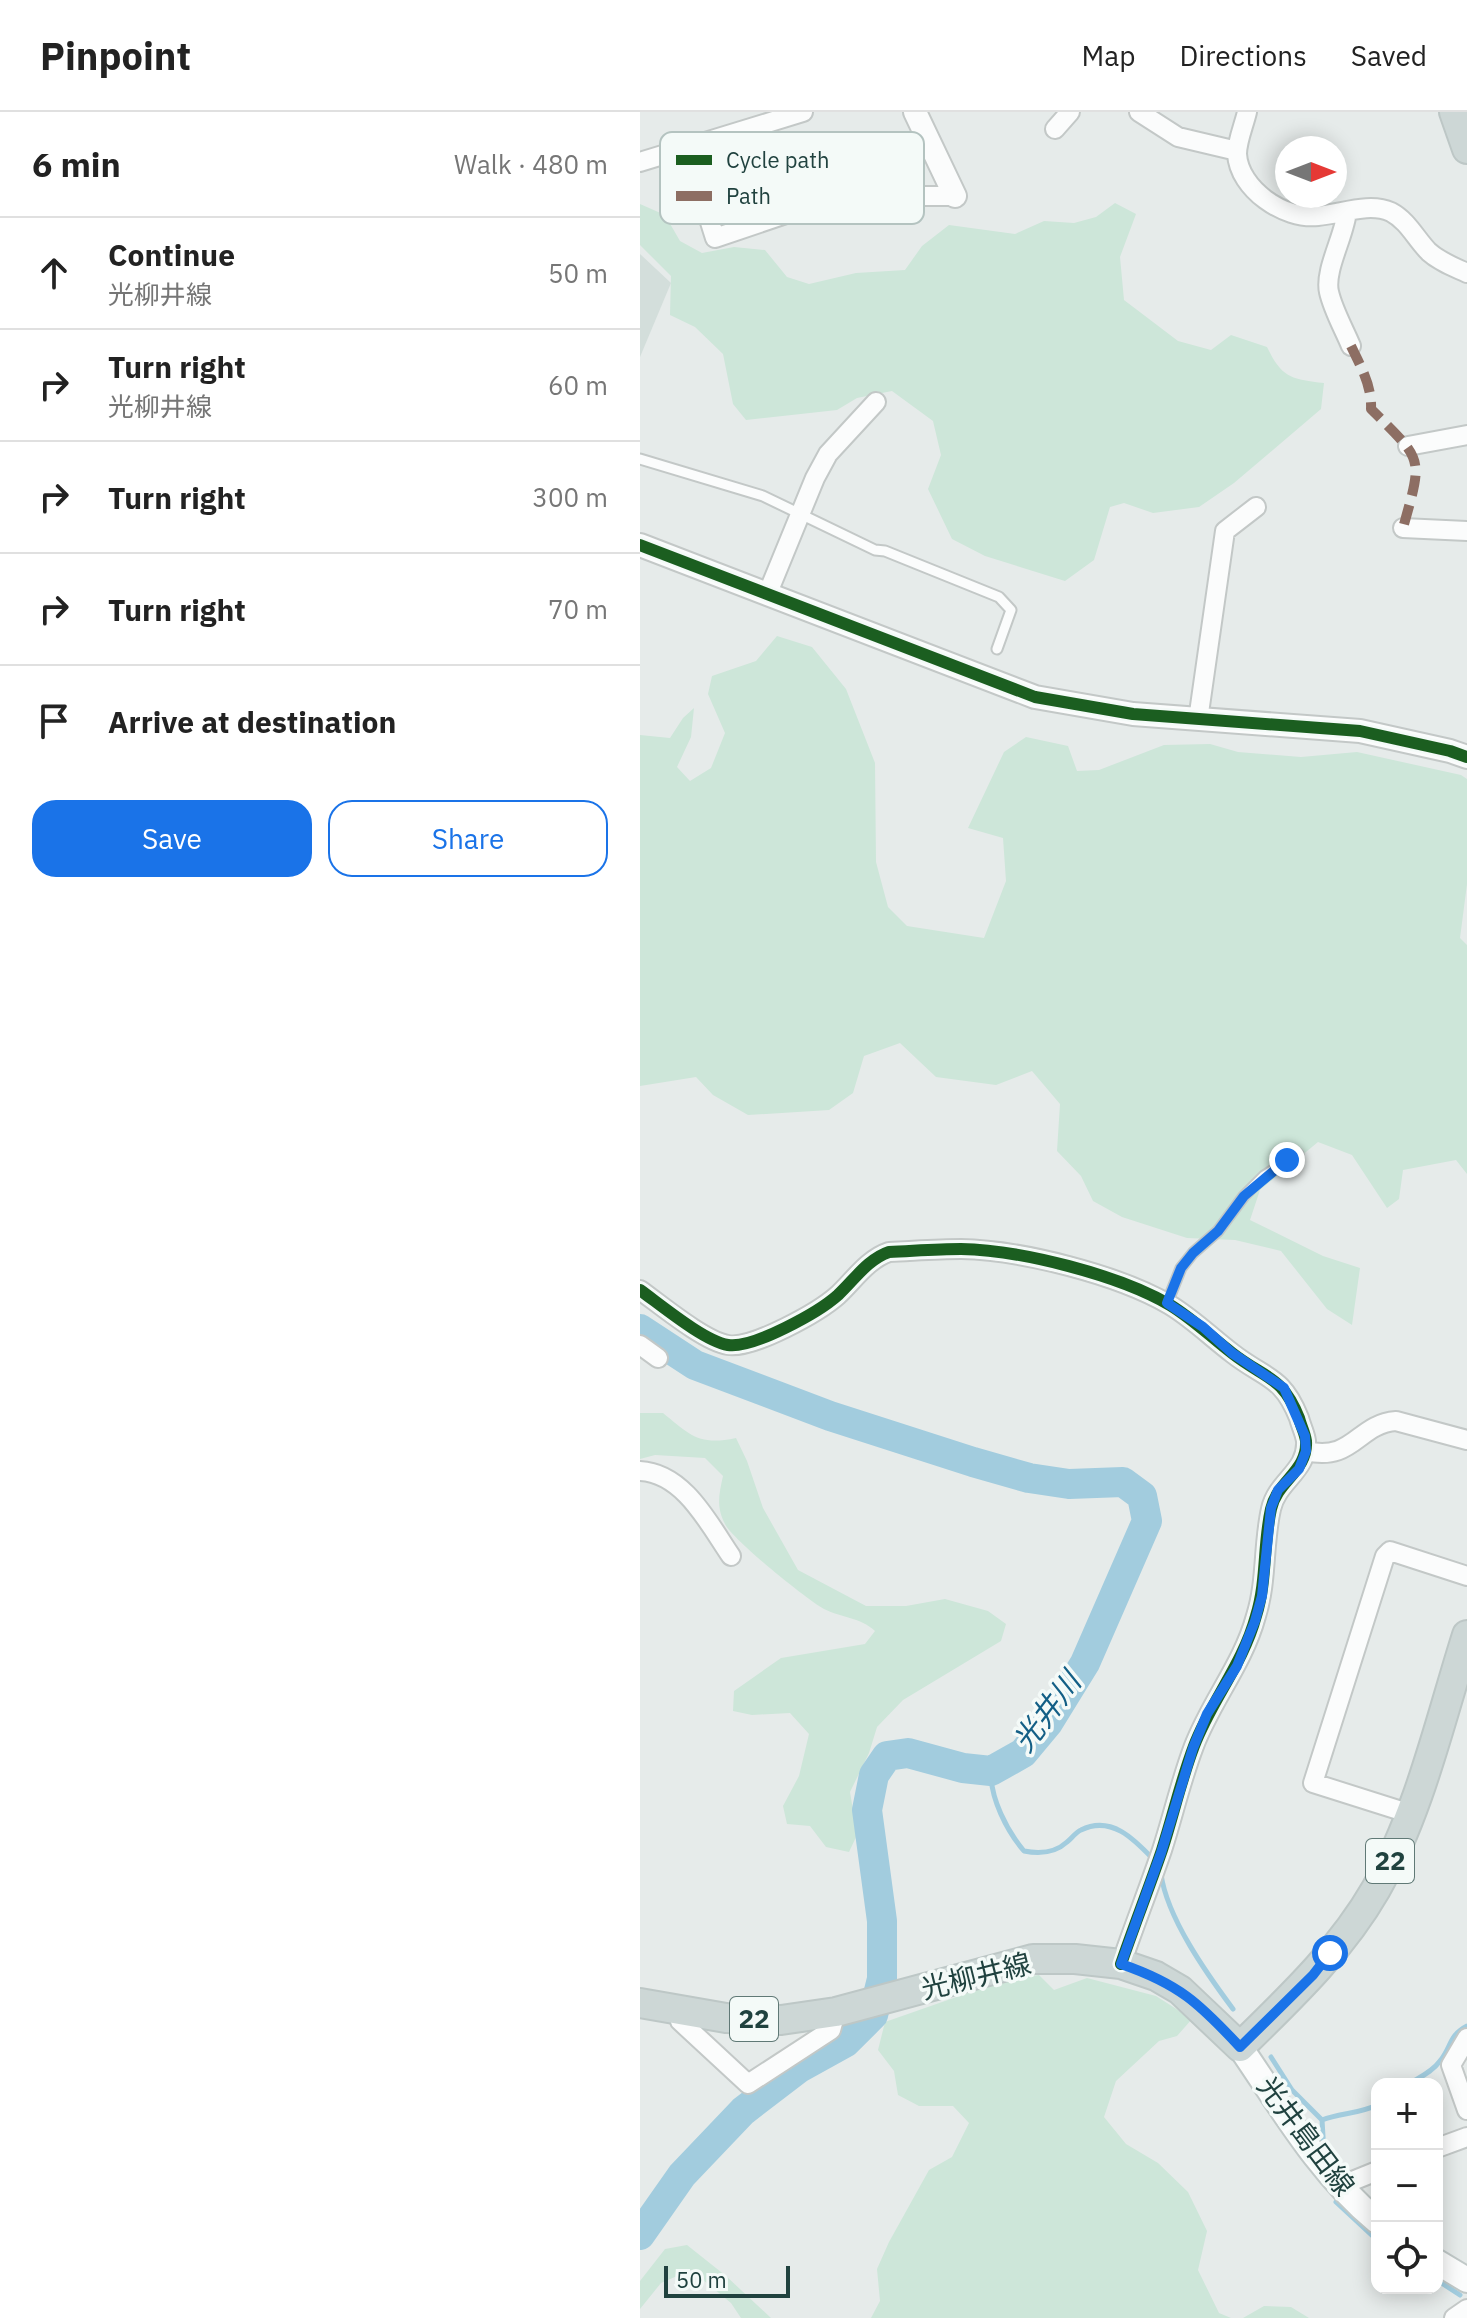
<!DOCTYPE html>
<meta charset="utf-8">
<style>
body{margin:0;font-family:"IBM Plex Sans","Noto Sans JP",sans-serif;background:#f2f2f2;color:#222}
.controls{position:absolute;right:24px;bottom:24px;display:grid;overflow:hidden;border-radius:16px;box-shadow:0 4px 20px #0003}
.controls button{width:72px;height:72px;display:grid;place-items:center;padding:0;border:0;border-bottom:2px solid #e0e0e0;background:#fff;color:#222;font:40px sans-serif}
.compass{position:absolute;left:635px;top:24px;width:72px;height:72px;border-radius:50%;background:#fff;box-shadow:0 4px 20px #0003;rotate:90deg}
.scale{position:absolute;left:24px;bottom:20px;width:126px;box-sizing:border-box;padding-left:8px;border:4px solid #20423f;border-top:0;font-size:22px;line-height:28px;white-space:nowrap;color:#20423f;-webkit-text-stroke:6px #f4faf8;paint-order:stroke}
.stop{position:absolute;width:24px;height:24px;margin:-18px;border:6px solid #1a73e8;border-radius:50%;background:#fff}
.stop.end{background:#1a73e8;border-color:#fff;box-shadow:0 2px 8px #0008}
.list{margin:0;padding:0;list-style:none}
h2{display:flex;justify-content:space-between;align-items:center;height:104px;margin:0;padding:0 32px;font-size:34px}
h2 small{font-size:26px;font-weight:400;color:#767676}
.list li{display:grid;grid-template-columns:52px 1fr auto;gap:24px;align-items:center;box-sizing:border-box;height:112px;padding:0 32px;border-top:2px solid #e0e0e0}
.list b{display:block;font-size:30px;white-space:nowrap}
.list p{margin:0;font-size:26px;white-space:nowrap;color:#767676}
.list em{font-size:26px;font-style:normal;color:#767676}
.actions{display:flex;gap:16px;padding:24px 32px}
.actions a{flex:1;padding:18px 0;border:2px solid #1a73e8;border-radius:24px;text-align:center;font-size:28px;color:#1a73e8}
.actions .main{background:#1a73e8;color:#fff}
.icon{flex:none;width:44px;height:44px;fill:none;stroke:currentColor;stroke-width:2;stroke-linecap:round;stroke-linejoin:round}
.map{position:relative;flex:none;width:827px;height:2206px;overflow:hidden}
header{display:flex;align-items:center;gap:48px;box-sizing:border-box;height:112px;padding:0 40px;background:#fff;border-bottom:2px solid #e0e0e0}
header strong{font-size:38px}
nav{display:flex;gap:44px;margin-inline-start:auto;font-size:28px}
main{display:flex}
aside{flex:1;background:#fff}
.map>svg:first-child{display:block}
.built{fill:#d3dedb}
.green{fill:#cde6d9}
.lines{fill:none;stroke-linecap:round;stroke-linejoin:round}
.stream{stroke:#a2ccde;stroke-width:5}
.river{stroke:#a2ccde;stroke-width:30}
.service-casing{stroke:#c3c8c7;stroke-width:13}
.minor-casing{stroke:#c3c8c7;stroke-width:22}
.tertiary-casing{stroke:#c3c8c7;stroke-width:26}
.secondary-casing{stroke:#c1c9c8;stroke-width:28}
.primary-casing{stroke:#bdc7c6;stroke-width:32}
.service{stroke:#fbfcfc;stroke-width:9}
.minor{stroke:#fbfcfc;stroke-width:18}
.tertiary{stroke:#fbfcfc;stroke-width:22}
.secondary{stroke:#fbfcfc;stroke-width:24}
.primary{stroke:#cdd7d6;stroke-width:28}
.quiet{stroke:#8d6e63;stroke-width:10;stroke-dasharray:20 10;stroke-linecap:butt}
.cycleway-casing{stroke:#f4faf8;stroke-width:17}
.cycleway{stroke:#1b5e20;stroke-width:12}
.route{stroke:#1a73e8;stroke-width:10}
.labels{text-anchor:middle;stroke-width:7;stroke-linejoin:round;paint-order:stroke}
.shield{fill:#f4faf8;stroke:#607976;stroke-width:2}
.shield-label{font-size:26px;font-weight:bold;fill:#20423f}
.street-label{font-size:28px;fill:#20423f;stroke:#f4faf8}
.water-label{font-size:30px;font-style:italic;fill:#135f86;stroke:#f4faf8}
.key{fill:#f4faf8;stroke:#b4c3c0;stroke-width:2}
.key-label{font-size:22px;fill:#20423f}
</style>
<header>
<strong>Pinpoint</strong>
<nav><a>Map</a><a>Directions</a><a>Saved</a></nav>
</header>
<main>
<aside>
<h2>6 min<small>Walk · 480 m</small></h2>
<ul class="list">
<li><svg class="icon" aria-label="ahead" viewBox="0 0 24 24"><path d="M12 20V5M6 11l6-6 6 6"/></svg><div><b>Continue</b><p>光柳井線</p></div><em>50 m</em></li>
<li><svg class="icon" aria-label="right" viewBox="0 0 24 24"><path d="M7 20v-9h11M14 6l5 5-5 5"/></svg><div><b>Turn right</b><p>光柳井線</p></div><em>60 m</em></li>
<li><svg class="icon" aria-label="right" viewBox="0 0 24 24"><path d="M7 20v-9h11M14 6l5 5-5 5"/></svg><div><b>Turn right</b></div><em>300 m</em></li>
<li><svg class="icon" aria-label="right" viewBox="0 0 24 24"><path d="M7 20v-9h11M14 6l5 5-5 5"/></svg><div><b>Turn right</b></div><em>70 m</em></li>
<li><svg class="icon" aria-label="arrive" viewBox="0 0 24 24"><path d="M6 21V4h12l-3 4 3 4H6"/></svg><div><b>Arrive at destination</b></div></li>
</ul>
<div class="actions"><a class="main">Save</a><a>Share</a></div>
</aside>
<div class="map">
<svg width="827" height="2206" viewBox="0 0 827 2206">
<rect width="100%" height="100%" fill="#e6ebea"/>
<!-- built -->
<path class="built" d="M 0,142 L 31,171 L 0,245 Z"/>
<!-- green -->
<path class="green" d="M 475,91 L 496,102 L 480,145 L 484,188 L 538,229 L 571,238 L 591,223 L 627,235 C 642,266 651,267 684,271 L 681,297 L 594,371 L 559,395 L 513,401 L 484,391 L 470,395 L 454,448 L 425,469 L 345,444 L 312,427 L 288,377 L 301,343 L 293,309 L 252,279 L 217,286 L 197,298 L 106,308 L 93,292 L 83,242 L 55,215 L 30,203 L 31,164 L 0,133 L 0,92 L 25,103 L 40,129 L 62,141 L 94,135 L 125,138 L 147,165 L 169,172 L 216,161 L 265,158 L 282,134 L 309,113 L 375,122 L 404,109 L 434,111 L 456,105 Z
M 137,524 L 172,535 L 206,577 L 235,651 L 236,750 L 248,795 L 267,814 L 344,826 L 366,769 L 363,726 L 328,716 L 364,640 L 386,625 L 428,634 L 437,659 L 459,658 L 524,633 L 570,632 L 598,640 L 661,645 L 717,640 L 821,663 L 827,667 L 827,772 L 820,826 L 827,833 L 827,1062 L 816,1048 L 763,1058 L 759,1087 L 747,1096 L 712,1043 L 678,1030 L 620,1078 L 610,1108 L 683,1144 L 720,1156 L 712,1213 L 687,1197 L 641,1139 L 595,1128 L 547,1126 L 482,1105 L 453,1089 L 441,1064 L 417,1039 L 420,992 L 392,959 L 356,973 L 296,965 L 260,931 L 224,944 L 213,981 L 189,998 L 108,1003 L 73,983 L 56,965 L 0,974 L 0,623 L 30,626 L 43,606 L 54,596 L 51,625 L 37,655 L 50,669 L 71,656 L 85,621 L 68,582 L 72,564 L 116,549 Z
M 0,1301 L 23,1301 C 50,1323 59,1334 96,1326 L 107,1349 L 123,1396 L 158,1458 L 226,1494 L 266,1494 L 305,1487 L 348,1499 L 366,1512 L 361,1529 L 263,1588 L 237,1615 L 229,1641 L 210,1680 L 217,1723 L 209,1740 L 186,1735 L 170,1714 L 147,1712 L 143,1694 L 159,1664 L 169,1622 L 150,1601 L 112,1603 L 93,1599 L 94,1579 L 141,1546 L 225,1532 L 235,1519 C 220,1505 202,1506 184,1497 C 167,1488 92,1427 85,1412 C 76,1395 79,1382 83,1364 L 65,1346 L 15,1343 L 0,1347 Z
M 399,1863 L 414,1878 L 447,1866 L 516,1884 L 552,1907 L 537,1924 L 519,1929 L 476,1969 L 464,2005 L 486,2032 L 518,2051 L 548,2080 L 567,2119 L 558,2158 L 579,2201 L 591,2206 L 231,2206 L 240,2189 L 237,2157 L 249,2130 L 289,2058 L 312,2045 L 329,2011 L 313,1994 L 279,1994 L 258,1983 L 254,1959 L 238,1938 L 245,1910 L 365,1868 Z
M 47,2133 L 86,2164 L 131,2206 L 101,2206 L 91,2191 L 51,2158 L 21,2171 L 0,2197 L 0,2169 L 25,2137 Z
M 624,2194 L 651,2195 L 669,2206 L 603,2206 Z"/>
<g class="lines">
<!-- stream -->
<path class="stream" d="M 351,1659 C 350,1686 367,1719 384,1739 C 399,1742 415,1741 427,1730 C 431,1727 436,1720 441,1718 C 471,1703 494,1727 513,1747
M 521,1762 C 527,1806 567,1862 593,1897
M 631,1945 L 652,1978 L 682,2008 L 684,2041
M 769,1972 C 780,1965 792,1960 800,1949 C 812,1935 808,1924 827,1914
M 682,2008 C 700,2001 719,2002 737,1993
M 696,2090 L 737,2128
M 797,2168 L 820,2183"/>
<!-- river -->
<path class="river" d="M 0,1217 L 55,1253 L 190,1304 L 333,1350 L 389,1366 L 429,1372 L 483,1370 L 502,1384 L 507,1409 L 445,1551 L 408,1611 L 383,1641 L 351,1659 L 323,1656 L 268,1641 L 247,1644 L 234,1663 L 227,1698 L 242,1809 L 242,1867 L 233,1903 L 206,1930 L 159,1956 L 103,1999 L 42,2063 L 0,2123"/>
<defs>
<path id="service" d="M 0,347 L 123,384 L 235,438 L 245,439 L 359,485 L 371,498 L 357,537
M 527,1191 L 541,1156 L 553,1141 L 578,1119 L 604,1084 L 624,1064 L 658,1042"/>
<path id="minor" d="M 499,0 L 538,25 L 597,39
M 607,0 C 604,13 597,29 597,42 C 599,77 644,108 678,104 C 701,102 729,90 751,100 C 768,109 776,127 789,140 C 800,150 814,155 827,161
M 415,17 L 430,0
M 47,37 L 75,126 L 199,84 L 315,84
M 0,50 L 163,0
M 707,99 C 705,123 684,158 689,180 C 693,198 704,217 711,234
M 768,334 L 827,323
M 763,416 L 827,419
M 127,483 L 175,366 L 188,342 L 236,290
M 558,608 L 585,419 L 616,395
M 0,1178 C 21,1193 64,1229 88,1233 C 113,1237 179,1200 198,1183 C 214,1168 228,1147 249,1140 C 273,1139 297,1137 321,1137 C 381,1138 479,1163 530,1193 C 553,1207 571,1225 592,1241 C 625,1267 642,1263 659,1306 C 661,1314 665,1321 666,1329 C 668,1359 637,1369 631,1397 C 623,1432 627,1469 616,1504 C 603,1552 571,1589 554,1634 C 541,1668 533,1704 522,1738 C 509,1776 494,1814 481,1852
M 0,1233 L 18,1246
M 666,1339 C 714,1350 717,1312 756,1309 L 827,1328
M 0,1359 C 44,1361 69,1412 91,1444
M 771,1702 L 673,1671 L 745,1444 L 750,1439 L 827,1464
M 37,1897 L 40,1909 L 108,1972 L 191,1918 L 196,1900
M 827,1926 L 811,1953 L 827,1998
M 797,2036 L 827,2025
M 700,2074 L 737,2059
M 814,2206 L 827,2197"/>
<path id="tertiary" d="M 275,0 L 315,84
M 0,433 L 395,585 L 493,602 L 720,619 L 810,639 L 827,645"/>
<path id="secondary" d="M 600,1935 C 642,1996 679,2061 737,2109
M 797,2150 L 827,2168"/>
<path id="primary" d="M 814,0 L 827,37
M 0,1891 L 86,1906 L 141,1908 L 196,1900 L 393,1847 L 435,1847 L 481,1852 L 516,1864 L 540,1878 L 600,1935 C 650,1886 701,1838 736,1777 C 780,1699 800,1608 827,1523"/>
</defs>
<!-- service casing -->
<use href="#service" class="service-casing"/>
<!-- minor casing -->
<use href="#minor" class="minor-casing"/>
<!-- tertiary casing -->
<use href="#tertiary" class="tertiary-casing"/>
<!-- secondary casing -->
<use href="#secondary" class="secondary-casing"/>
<!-- primary casing -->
<use href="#primary" class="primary-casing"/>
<!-- service -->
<use href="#service" class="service"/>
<!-- minor -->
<use href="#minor" class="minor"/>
<!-- tertiary -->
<use href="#tertiary" class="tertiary"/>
<!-- secondary -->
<use href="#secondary" class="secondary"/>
<!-- primary -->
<use href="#primary" class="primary"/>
<!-- quiet -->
<path class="quiet" d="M 711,234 C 721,255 732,274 731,297 C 784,350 783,344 763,416"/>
<defs>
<path id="cycleway" d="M 0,433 L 395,585 L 493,602 L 720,619 L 810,639 L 827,645
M 0,1178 C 21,1193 64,1229 88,1233 C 113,1237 179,1200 198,1183 C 214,1168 228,1147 249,1140 C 273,1139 297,1137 321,1137 C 381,1138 479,1163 530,1193 C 553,1207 571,1225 592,1241 C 625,1267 642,1263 659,1306 C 661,1314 665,1321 666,1329 C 668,1359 637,1369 631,1397 C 623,1432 627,1469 616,1504 C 603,1552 571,1589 554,1634 C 541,1668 533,1704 522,1738 C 509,1776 494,1814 481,1852"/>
</defs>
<!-- cycleway casing -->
<use href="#cycleway" class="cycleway-casing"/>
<!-- cycleway -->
<use href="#cycleway" class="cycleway"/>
</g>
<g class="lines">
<!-- route -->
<path class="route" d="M 647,1048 L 604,1084 L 578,1119 L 553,1141 L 541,1156 L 527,1191 L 563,1215 L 592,1241 L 644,1276 L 665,1324 L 666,1339 L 659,1357 L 638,1378 L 631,1396 L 622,1484 L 615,1509 L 597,1554 L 567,1602 L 553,1636 L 521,1741 L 481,1852 C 539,1872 559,1891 600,1935 L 673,1863 L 690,1841"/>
</g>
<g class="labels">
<!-- shield labels -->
<g class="shield">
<rect x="726" y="1727" width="48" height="44" rx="6"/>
<rect x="90" y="1885" width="48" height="44" rx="6"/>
</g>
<g class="shield-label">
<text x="750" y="1758">22</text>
<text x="114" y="1916">22</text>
</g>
<!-- street labels -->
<g class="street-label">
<text transform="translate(336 1864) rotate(-14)" y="10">光柳井線</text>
<text transform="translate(666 2024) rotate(53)" y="10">光井島田線</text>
</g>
<!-- water labels -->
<g class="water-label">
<text transform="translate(407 1600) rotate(-53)" y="10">光井川</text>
</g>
</g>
<!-- legend -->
<rect x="20" y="20" width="264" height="92" rx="12" class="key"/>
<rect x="36" y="43" width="36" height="10" fill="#1b5e20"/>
<rect x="36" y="79" width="36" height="10" fill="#8d6e63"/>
<g class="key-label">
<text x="86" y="56">Cycle path</text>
<text x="86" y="92">Path</text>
</g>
</svg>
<div class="controls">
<button>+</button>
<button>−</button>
<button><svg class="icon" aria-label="locate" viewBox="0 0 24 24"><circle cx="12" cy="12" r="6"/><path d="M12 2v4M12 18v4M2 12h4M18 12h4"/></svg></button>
</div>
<svg class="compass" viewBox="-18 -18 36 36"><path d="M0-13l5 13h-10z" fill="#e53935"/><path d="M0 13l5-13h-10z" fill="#767676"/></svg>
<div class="scale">50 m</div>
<div class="stop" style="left:690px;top:1841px"></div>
<div class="stop end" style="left:647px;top:1048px"></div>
</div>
</main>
